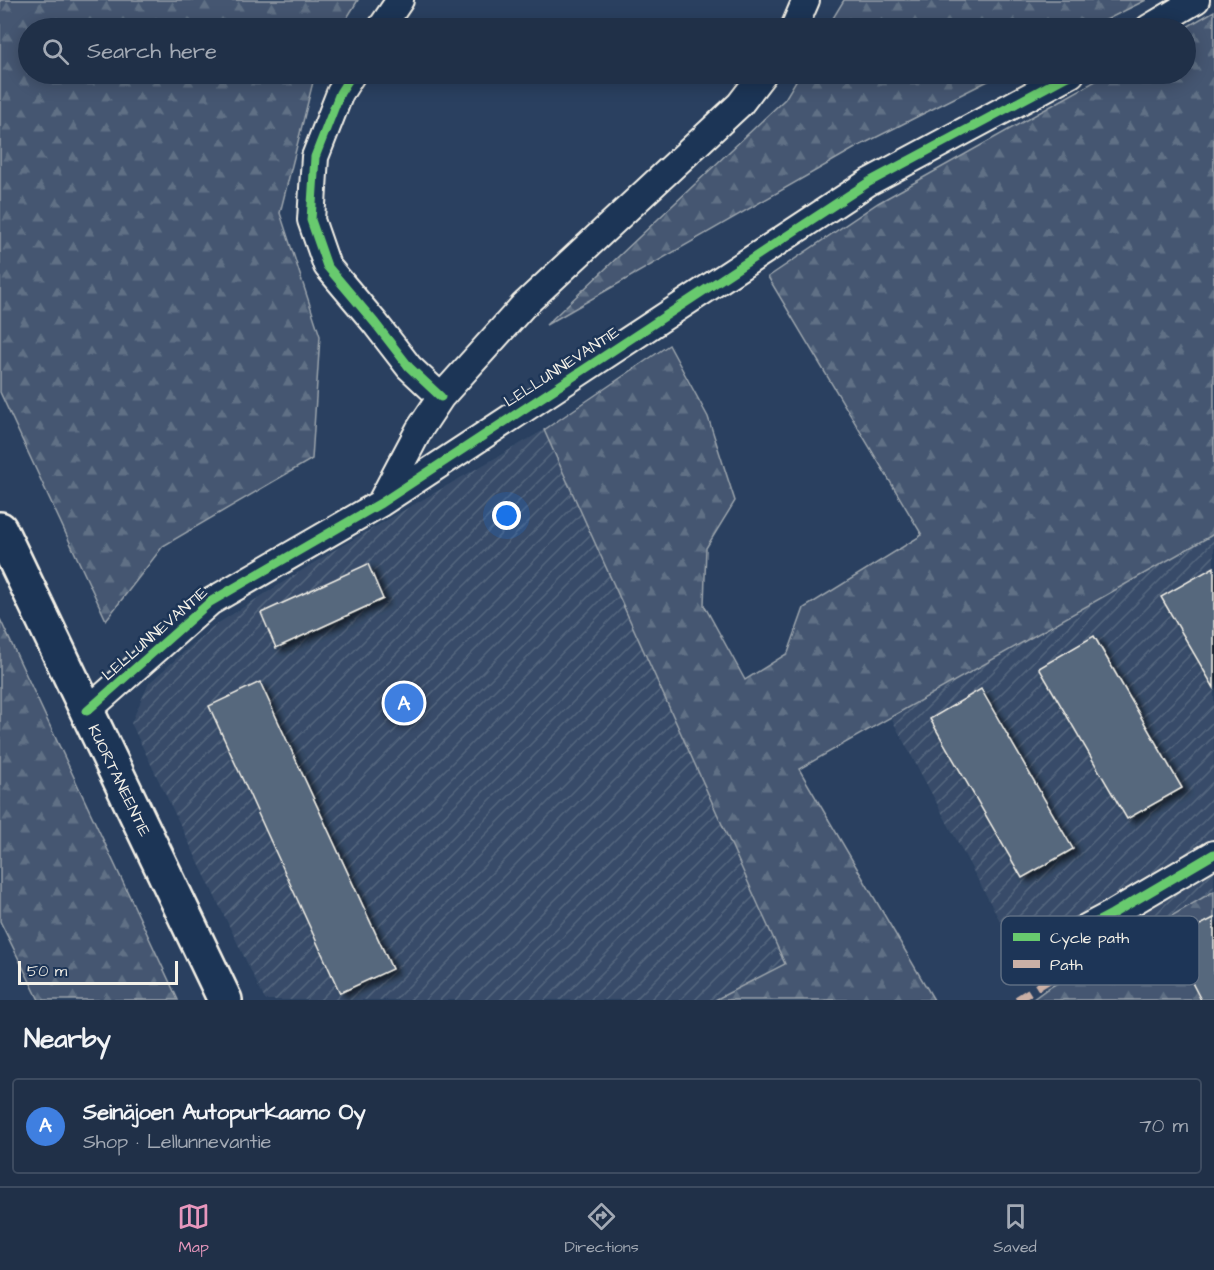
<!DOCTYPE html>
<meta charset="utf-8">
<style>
body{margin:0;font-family:"Architects Daughter",sans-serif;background:#2d3c52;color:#f1f3f6}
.scale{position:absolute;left:18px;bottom:15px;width:160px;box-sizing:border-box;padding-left:6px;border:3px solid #f4f1e8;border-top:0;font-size:16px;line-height:21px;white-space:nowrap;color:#f4f1e8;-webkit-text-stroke:4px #1d3557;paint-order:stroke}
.you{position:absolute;left:507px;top:516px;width:21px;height:21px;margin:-15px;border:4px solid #fff;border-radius:50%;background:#1a73e8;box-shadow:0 0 0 9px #1a73e833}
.badge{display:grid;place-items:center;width:39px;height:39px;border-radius:50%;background:#e797bd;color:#fff;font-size:20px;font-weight:700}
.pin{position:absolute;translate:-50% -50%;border:3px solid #fff;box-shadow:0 2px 6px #0006}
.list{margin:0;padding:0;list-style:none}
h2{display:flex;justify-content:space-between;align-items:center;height:78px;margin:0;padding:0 24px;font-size:26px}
h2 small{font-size:20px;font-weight:400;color:#a2a9b4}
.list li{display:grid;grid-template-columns:39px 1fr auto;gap:18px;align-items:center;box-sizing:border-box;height:96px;margin:0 12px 12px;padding:0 12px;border:2px solid #3d4b60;border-radius:6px}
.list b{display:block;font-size:22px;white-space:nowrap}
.list p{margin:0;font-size:20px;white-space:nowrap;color:#a2a9b4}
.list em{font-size:20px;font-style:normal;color:#a2a9b4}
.icon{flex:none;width:33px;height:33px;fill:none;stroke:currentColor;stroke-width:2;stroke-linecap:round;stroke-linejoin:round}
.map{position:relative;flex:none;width:1214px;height:1000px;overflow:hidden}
.search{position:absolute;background:#203048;box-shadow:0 3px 15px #0003;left:18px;right:18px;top:18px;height:66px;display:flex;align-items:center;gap:15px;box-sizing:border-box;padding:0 21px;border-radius:33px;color:#a2a9b4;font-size:22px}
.sheet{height:186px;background:#203048}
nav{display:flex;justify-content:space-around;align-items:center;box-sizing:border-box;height:84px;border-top:2px solid #3d4b60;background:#203048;font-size:16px;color:#a2a9b4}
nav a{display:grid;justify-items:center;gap:3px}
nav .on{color:#e797bd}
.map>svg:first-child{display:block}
.industrial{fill:url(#industrial-furrows)}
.forest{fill:url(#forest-firs);stroke:#9ca4ac;stroke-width:1.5}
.building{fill:#56677d;stroke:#f4f1e8;stroke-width:1.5;filter:url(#shadow)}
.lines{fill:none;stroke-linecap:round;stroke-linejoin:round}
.minor-casing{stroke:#f4f1e8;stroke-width:30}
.trunk-casing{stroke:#f4f1e8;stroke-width:38}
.minor{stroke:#1d3557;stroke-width:26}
.trunk{stroke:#1d3557;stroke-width:33}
.quiet{stroke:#cab0a6;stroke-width:8;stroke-dasharray:15 8;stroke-linecap:butt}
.cycleway-casing{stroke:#1d3557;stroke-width:13}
.cycleway{stroke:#67ca6e;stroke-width:9}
.labels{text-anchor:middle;stroke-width:5;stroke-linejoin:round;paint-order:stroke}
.street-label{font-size:16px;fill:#f4f1e8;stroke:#1d3557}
.key{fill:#1d3557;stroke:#5e6d82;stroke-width:1.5}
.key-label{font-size:16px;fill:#f4f1e8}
</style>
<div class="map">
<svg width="1214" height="1000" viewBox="0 0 1214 1000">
<defs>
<pattern id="industrial-furrows" width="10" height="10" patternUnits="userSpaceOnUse" patternTransform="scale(1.5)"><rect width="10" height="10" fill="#374c69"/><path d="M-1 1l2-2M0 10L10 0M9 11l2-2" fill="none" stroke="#55667e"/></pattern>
<pattern id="forest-firs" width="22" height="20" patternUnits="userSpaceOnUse" patternTransform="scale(1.5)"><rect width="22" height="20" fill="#445771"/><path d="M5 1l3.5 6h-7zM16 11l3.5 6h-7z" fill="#607085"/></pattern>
<filter id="shadow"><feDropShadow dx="6" dy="4" stdDeviation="3" flood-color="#0009"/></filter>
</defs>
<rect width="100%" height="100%" fill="#2a4060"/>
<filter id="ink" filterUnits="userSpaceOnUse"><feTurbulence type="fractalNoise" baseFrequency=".0167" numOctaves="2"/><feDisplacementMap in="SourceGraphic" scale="12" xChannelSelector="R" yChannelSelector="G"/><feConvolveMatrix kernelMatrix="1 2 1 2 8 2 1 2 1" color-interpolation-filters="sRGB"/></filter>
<g filter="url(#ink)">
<!-- industrial -->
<path class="industrial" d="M 544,430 L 785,964 L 715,1000 L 265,1000 L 131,723 L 149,683 L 212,627 L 331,552 Z
M 1214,534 L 1214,891 L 1047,989 L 1007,934 L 890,716 Z"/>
<!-- forest -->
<path class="forest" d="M 0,0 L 358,0 L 341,28 L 28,28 L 28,74 L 315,74 L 280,213 L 320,336 L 312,459 L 163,546 L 106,620 L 0,392 Z
M 844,0 L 1146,0 L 1090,28 L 827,28 Z
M 1214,11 L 1214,534 L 799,769 L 934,1000 L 715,1000 L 785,964 L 544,430 L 669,345 L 708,417 L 735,501 L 706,548 L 704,605 L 745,680 L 788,653 L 804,608 L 922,535 L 768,277 L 878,203 L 1108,74 L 1186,74 L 1185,28 Z
M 800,74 L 1002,74 L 857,147 L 546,325 L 785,99 Z
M 0,619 L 178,1000 L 39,1000 L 0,921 Z
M 1214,891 L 1214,1000 L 1032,1000 L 1047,989 Z"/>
<!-- building -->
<path class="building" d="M 368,564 L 383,599 L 276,648 L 261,613 Z
M 1214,567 L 1214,688 L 1161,597 Z
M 1094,636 L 1182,788 L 1127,819 L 1039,668 Z
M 260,682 L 392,969 L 340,993 L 209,706 Z
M 981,689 L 1073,849 L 1022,878 L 930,719 Z
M 1214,918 L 1214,1000 L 1201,1000 L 1170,940 Z"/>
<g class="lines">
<defs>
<path id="minor" d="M 381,28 L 400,0
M 794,28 L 806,0
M 1149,28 L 1196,0
M 352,74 L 340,93 L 315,157 L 311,220 L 327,266 L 375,323 L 409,367 L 441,397
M 382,500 L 419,430 L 441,397 L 523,306 L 740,104 L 763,74
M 87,711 L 210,602 L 381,503 L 869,182 L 1071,74
M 1044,950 L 1112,914 L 1214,854"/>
<path id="trunk" d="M 0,529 L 225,1000"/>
</defs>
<!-- minor casing -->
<use href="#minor" class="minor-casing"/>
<!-- trunk casing -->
<use href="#trunk" class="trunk-casing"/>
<!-- minor -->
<use href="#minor" class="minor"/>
<!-- trunk -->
<use href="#trunk" class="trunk"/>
<!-- quiet -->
<path class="quiet" d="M 1017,1000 L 1113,939 L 1112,914"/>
<defs>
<path id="cycleway" d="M 352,74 L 340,93 L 315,157 L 311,220 L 327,266 L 375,323 L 409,367 L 441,397
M 87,711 L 210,602 L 381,503 L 869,182 L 1071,74
M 1044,950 L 1112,914 L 1214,854"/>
</defs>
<!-- cycleway casing -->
<use href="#cycleway" class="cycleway-casing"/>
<!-- cycleway -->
<use href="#cycleway" class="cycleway"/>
</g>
</g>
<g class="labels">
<!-- street labels -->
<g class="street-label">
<text transform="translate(561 366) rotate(-33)" y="6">LELLUNNEVANTIE</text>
<text transform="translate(154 633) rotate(-41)" y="6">LELLUNNEVANTIE</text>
<text transform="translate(120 780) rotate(64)" y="6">KUORTANEENTIE</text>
</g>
</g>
<!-- legend -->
<rect x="1001" y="916" width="198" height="69" rx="9" class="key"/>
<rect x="1013" y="933" width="27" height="8" fill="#67ca6e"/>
<rect x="1013" y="960" width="27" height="8" fill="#cab0a6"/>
<g class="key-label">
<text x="1050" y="943">Cycle path</text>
<text x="1050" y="970">Path</text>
</g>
</svg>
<div class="scale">50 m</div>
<div class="you"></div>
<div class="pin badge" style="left:404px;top:703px;background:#3f7fe0">A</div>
<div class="search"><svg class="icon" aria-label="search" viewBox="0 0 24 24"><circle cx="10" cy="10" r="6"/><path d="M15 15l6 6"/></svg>Search here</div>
</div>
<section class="sheet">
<h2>Nearby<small></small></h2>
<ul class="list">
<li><span class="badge" style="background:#3f7fe0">A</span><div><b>Seinäjoen Autopurkaamo Oy</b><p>Shop · Lellunnevantie</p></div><em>70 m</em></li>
</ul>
</section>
<nav>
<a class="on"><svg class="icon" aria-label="map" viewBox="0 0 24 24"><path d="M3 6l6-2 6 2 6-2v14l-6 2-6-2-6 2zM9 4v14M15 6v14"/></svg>Map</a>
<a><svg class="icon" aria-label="directions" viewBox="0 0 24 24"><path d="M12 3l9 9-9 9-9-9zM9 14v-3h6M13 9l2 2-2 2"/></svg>Directions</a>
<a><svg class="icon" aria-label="saved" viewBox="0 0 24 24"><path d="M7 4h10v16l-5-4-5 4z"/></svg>Saved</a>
</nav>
